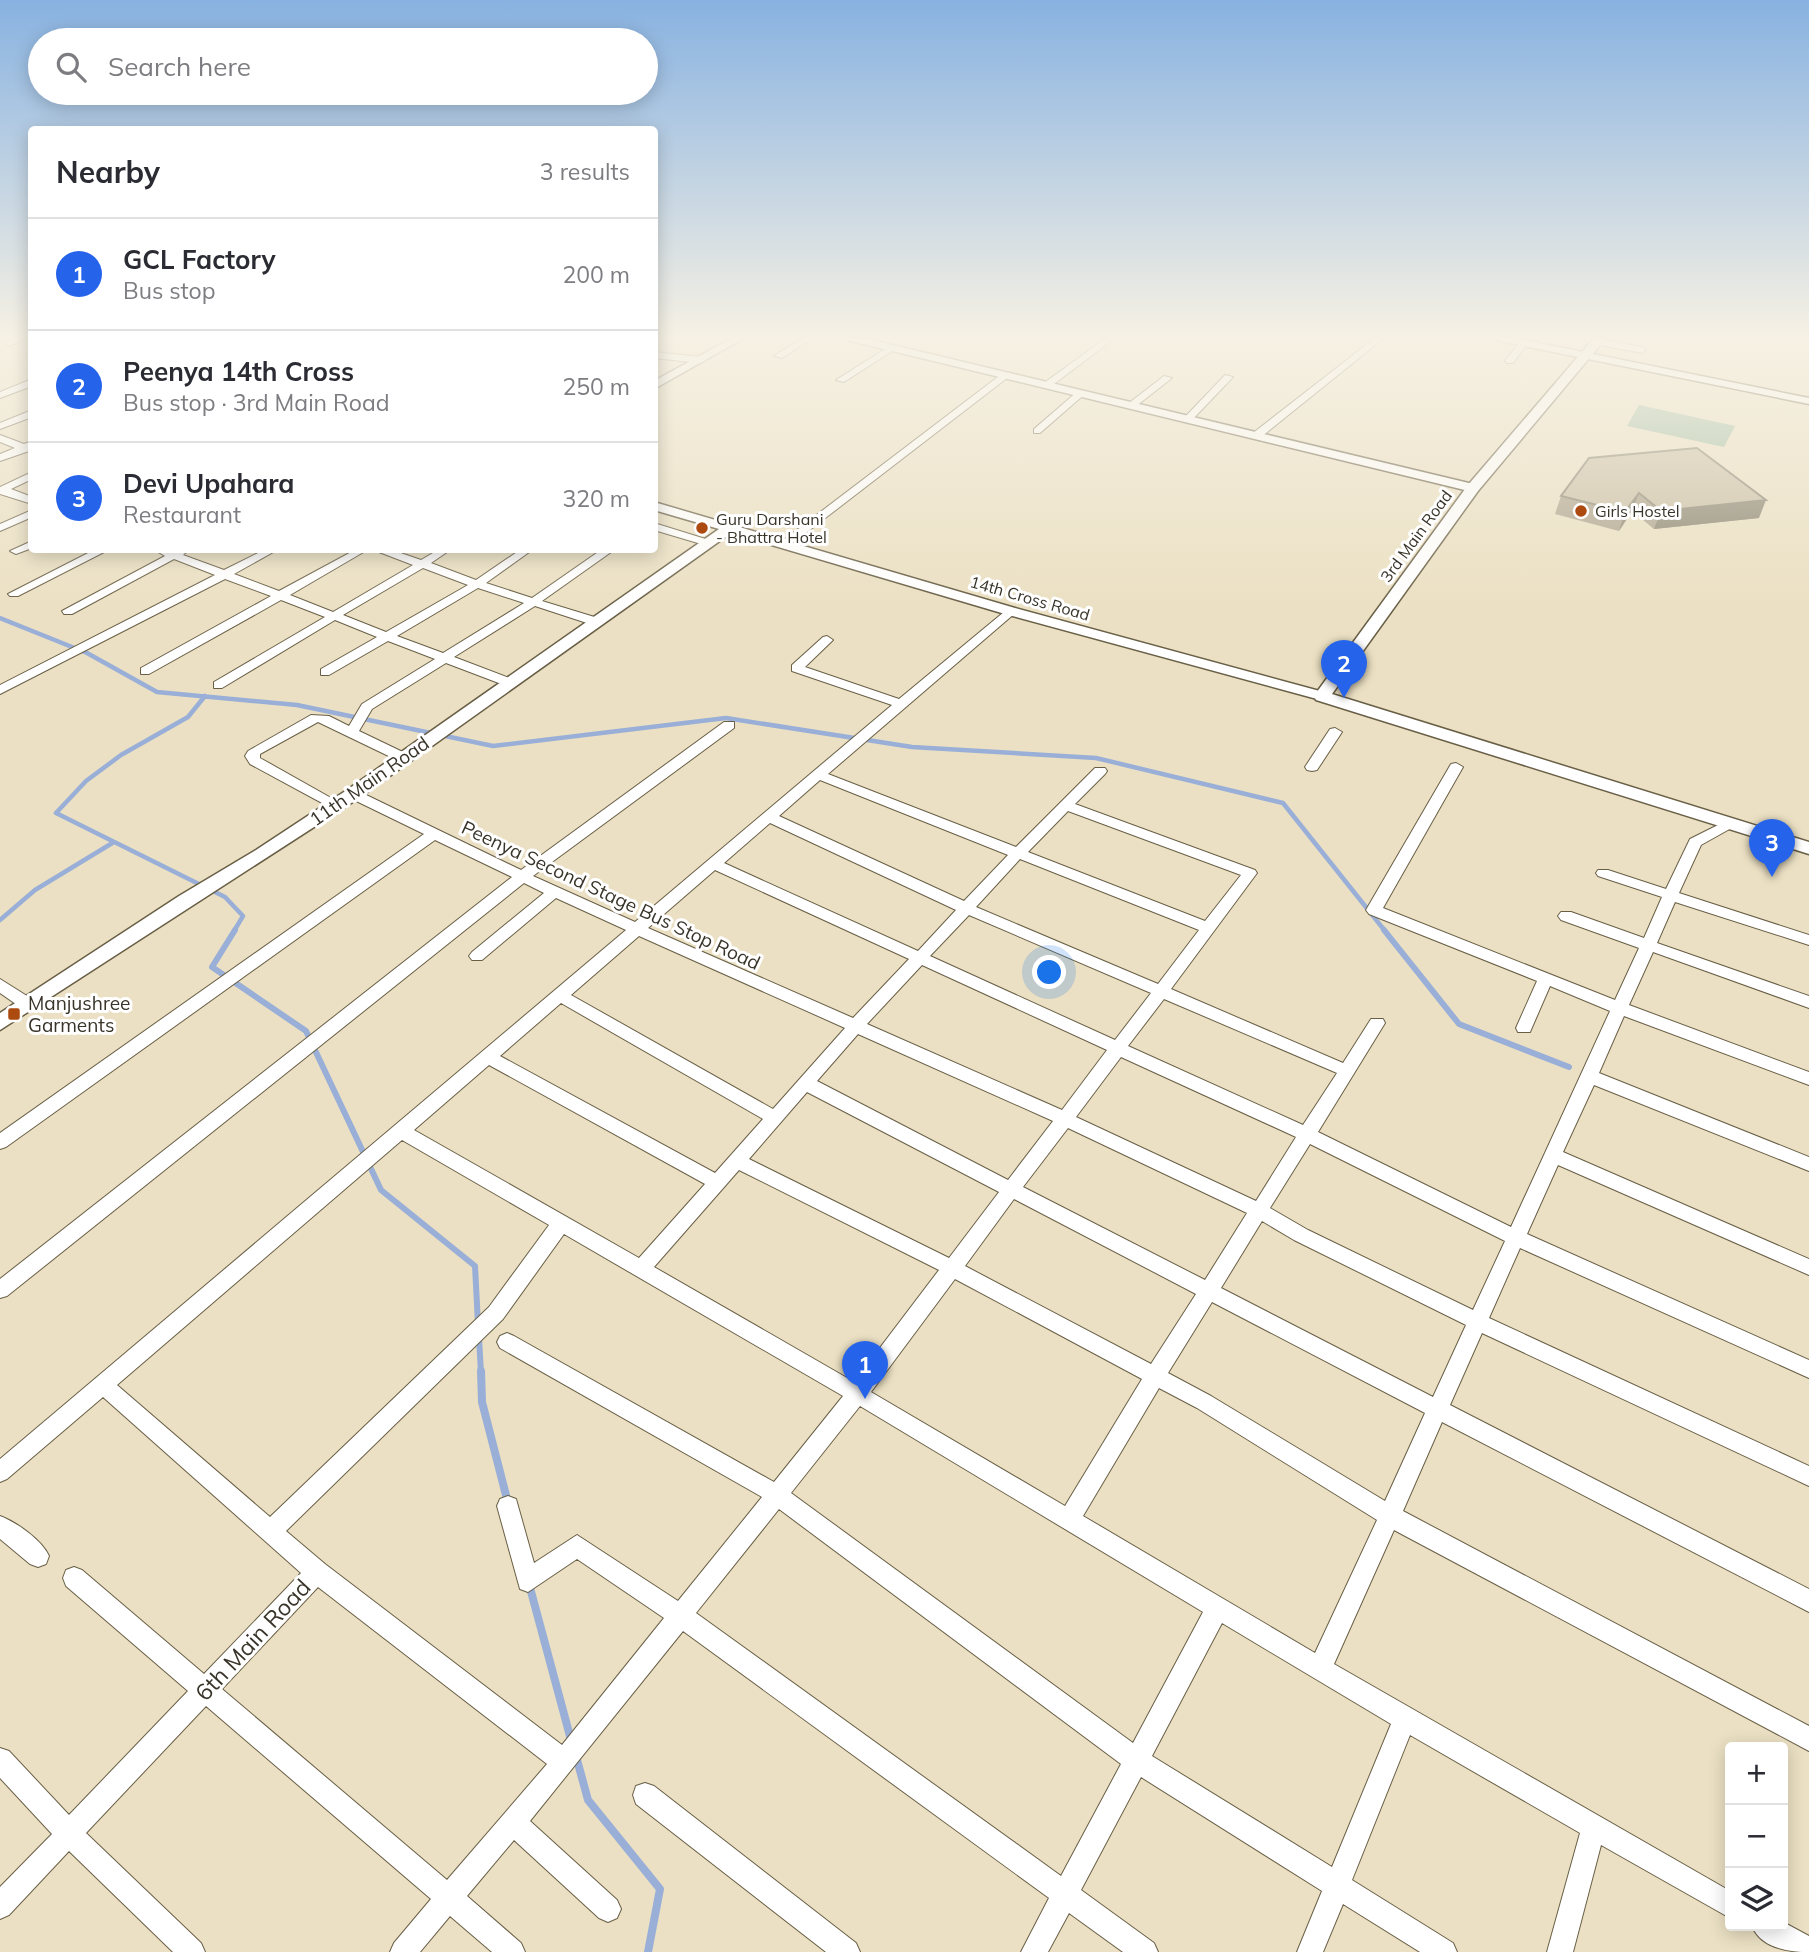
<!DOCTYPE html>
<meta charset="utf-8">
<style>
body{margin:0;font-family:Mulish,sans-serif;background:#f7f7f7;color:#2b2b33}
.controls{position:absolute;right:21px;bottom:21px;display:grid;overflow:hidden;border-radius:7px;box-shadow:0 4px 18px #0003}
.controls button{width:63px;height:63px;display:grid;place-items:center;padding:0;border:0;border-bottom:2px solid #e1e1e2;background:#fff;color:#2b2b33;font:35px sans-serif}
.you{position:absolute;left:1050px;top:973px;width:24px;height:24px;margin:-18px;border:5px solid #fff;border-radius:50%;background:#1a73e8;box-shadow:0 0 0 10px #1a73e833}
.badge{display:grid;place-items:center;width:46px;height:46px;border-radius:50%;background:#2563eb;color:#fff;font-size:23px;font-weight:700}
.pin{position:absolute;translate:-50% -58px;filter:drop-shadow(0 2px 4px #0008)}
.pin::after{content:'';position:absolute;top:37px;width:24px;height:21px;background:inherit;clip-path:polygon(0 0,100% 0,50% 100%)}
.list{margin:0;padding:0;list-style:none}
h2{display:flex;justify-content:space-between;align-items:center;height:91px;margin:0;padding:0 28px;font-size:30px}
h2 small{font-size:23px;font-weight:400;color:#7c7c81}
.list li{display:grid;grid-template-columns:46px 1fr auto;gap:21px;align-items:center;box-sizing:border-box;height:112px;padding:0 28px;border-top:2px solid #e1e1e2}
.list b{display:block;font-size:26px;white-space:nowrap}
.list p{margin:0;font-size:23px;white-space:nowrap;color:#7c7c81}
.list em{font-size:23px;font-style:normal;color:#7c7c81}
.icon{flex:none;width:38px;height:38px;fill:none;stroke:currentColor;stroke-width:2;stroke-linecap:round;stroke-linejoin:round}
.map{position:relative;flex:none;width:1809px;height:1952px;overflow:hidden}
.search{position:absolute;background:#fff;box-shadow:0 4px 18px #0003;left:28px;top:28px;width:630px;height:77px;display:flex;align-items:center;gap:18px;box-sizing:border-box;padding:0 24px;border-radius:38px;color:#7c7c81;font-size:26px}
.panel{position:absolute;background:#fff;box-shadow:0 4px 18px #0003;left:28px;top:126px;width:630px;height:427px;border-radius:7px}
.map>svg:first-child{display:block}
.green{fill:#a0bca2}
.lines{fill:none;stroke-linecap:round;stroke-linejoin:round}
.stream-far2{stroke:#99afd7;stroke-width:4.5}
.stream-far1{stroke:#99afd7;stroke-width:6}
.stream{stroke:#99afd7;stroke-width:8}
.minor-casing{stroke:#695f46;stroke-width:2}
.tertiary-casing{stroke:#695f46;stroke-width:3}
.secondary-casing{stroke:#695f46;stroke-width:3}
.minor{fill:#fff;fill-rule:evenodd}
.tertiary{fill:#fff;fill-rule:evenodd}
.secondary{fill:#fff;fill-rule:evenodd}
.wall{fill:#aea48d}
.shaded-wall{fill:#8d8673}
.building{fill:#cabfa4;stroke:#8d8673;stroke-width:2}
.poi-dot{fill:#ad4a10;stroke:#fff;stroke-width:2.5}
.labels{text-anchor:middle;stroke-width:6;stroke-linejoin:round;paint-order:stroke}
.far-poi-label{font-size:16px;fill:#393429;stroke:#fff;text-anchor:start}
.far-street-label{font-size:16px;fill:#393429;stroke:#fff}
.street-label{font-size:19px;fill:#393429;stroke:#fff}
.poi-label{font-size:19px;fill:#393429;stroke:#fff;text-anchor:start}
.near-street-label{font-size:23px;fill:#393429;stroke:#fff}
</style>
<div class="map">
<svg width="1809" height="1952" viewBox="0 0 1809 1952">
<rect width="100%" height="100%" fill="#ebe0c3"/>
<!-- green -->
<path class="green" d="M 1639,405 L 1735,426 L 1724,447 L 1627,426 Z"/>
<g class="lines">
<!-- stream-far2 -->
<path class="stream-far2" d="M 0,618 L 87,653 L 157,692 L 297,705 L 493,746 L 726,718 L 912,747 L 1096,758 L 1283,803 L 1385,931
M 205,696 L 188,717 L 121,755 L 86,781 L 56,813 L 225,897 L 243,916 L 234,931
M 0,920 L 35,890 L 114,842"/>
<!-- stream-far1 -->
<path class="stream-far1" d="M 235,930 L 212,967 L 306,1031 L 381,1190 L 475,1266 L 478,1324
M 1384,930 L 1459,1024 L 1569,1067
M 479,1338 L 481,1373"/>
<!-- stream -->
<path class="stream" d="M 481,1371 L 482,1402 L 508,1503
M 529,1584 L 571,1740
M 576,1756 L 588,1800 L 660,1889 L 648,1952"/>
<defs>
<path id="minor" d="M 15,338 L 27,338 L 9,346 L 5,343 Z
M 803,338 L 813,338 L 782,358 L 774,356 Z
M 1106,338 L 1115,338 L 1050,387 L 1044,387 L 1044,383 Z
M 1375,338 L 1384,338 L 1261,437 L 1253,437 L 1253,433 Z
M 1597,339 L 1642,347 L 1646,350 L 1642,353 L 1594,344 L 1594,340 Z
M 1521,341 L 1528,343 L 1513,363 L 1507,363 L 1505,361 Z
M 890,346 L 897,348 L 844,382 L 836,380 Z
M 654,352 L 701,357 L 706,360 L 701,363 L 654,358 Z
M 1003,373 L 1011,375 L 789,546 L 781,546 L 781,542 Z
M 1225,375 L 1233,377 L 1191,421 L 1185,421 L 1185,417 Z
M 1164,376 L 1172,378 L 1135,407 L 1129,407 L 1129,403 Z
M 32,379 L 32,386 L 0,398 L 0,392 Z
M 1078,391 L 1086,393 L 1040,433 L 1034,433 L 1034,429 Z
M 32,410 L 32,417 L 0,429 L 0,423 Z
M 0,435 L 24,444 L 32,441 L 32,450 L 0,461 L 0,454 L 15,448 L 0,442 Z
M 32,472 L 32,479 L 11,489 L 32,497 L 32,504 L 0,494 L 0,487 Z
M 32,510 L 32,517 L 0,531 L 0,524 Z
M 654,523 L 712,541 L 714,543 L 708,546 L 654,530 Z
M 32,541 L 32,548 L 16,554 L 10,551 Z
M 94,550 L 108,550 L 18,596 L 10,596 L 8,594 Z
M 155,550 L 184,550 L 186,552 L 183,555 L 224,570 L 264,550 L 277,550 L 234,574 L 279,591 L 355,550 L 367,550 L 290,595 L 333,612 L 413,565 L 379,552 L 378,550 L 392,550 L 421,560 L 438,550 L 450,550 L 431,563 L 476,580 L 520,550 L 532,550 L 486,583 L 532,598 L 601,550 L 614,550 L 542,601 L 601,619 L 601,625 L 593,625 L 535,606 L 454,657 L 512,679 L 512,685 L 504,685 L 446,663 L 372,709 L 359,731 L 409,755 L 409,761 L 399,761 L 318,722 L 260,754 L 260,758 L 340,803 L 342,806 L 335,810 L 250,764 L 245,756 L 248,751 L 311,715 L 329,716 L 349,726 L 362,704 L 435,659 L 388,641 L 329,675 L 321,675 L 321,669 L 377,637 L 335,620 L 222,688 L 214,688 L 214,682 L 325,617 L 281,600 L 149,674 L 141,674 L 141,668 L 271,596 L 225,579 L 0,694 L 0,685 L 215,575 L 174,559 L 72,614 L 64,614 L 62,611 L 165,556 ZM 423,568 L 468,585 L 386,632 L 343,615 ZM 478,588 L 524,603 L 443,653 L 397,636 Z
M 1010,607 L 1016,611 L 1014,614 L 828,774 L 1016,847 L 1095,768 L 1105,768 L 1107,771 L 1105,774 L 1075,804 L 1255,870 L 1257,873 L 1171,989 L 1343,1063 L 1371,1019 L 1383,1019 L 1385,1023 L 1318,1132 L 1511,1227 L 1610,1011 L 1550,986 L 1530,1032 L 1518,1032 L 1516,1028 L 1537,981 L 1369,914 L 1366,910 L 1451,764 L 1456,763 L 1463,767 L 1383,908 L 1615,1000 L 1639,948 L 1561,920 L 1558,916 L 1561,912 L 1571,912 L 1644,938 L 1662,897 L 1598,876 L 1596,873 L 1598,870 L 1608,870 L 1666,889 L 1690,839 L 1730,819 L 1737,823 L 1735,826 L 1701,845 L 1679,893 L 1809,935 L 1809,945 L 1675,902 L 1657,943 L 1809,996 L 1809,1008 L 1653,952 L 1629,1005 L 1809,1072 L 1809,1085 L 1624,1016 L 1599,1073 L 1809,1157 L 1809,1171 L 1594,1085 L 1563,1152 L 1809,1259 L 1809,1275 L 1558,1165 L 1527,1234 L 1809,1360 L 1809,1378 L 1520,1248 L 1489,1318 L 1809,1466 L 1809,1486 L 1482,1333 L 1450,1405 L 1809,1589 L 1809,1612 L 1442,1422 L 1403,1511 L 1809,1726 L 1809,1751 L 1394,1530 L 1334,1664 L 1730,1891 L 1730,1918 L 1601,1845 L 1573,1952 L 1547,1952 L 1580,1833 L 1410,1735 L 1352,1880 L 1453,1943 L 1457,1952 L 1420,1952 L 1343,1904 L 1323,1952 L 1297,1952 L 1322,1891 L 1141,1777 L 1081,1890 L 1154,1943 L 1158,1952 L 1123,1952 L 1069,1913 L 1048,1952 L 1021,1952 L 1049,1898 L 683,1631 L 530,1821 L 617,1900 L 621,1909 L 617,1918 L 608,1922 L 599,1918 L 514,1840 L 467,1896 L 521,1943 L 525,1952 L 492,1952 L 450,1916 L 420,1952 L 390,1952 L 394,1943 L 431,1899 L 206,1706 L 86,1833 L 201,1943 L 205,1952 L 173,1952 L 69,1851 L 9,1915 L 0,1919 L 0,1887 L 52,1834 L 0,1778 L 0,1748 L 9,1751 L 69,1815 L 188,1691 L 66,1586 L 63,1578 L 66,1570 L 74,1567 L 82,1570 L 204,1674 L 301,1573 L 103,1397 L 7,1479 L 0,1482 L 0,1459 L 626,930 L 556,898 L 482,960 L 472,960 L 469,956 L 472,952 L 544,893 L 524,883 L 7,1296 L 0,1298 L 0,1279 L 512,877 L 435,840 L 6,1147 L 0,1149 L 0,1133 L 424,834 L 348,797 L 346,794 L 348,791 L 358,791 L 521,870 L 724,722 L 734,722 L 734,728 L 533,876 L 635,922 L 892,705 L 792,671 L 792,665 L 823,637 L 827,636 L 833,640 L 805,667 L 899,699 ZM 820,780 L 1008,855 L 964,901 L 779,816 ZM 1068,811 L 1241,875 L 1205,921 L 1028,852 ZM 770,823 L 956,910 L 918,951 L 724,863 ZM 1020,859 L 1199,930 L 1158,984 L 976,907 ZM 715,870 L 909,959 L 853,1018 L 648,928 ZM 969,915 L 1151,993 L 1115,1040 L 930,956 ZM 639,936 L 845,1028 L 773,1109 L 571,995 ZM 922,965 L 1107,1050 L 1062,1110 L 867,1024 ZM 1164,999 L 1337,1073 L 1303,1125 L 1128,1046 ZM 561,1003 L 763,1119 L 715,1173 L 500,1056 ZM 858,1034 L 1053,1121 L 1008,1180 L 817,1081 ZM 1121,1057 L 1296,1137 L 1256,1201 L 1076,1117 ZM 489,1065 L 705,1184 L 639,1258 L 414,1130 ZM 807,1092 L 999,1192 L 949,1258 L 749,1159 ZM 1068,1128 L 1247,1213 L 1205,1280 L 1023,1187 ZM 402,1140 L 549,1225 L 489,1307 L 270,1517 L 117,1385 ZM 1310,1144 L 1505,1241 L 1473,1310 L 1308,1230 L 1270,1208 ZM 739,1170 L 939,1270 L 854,1382 L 654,1267 ZM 1014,1199 L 1196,1294 L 1151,1364 L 965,1266 ZM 1262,1221 L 1294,1240 L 1466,1325 L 1433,1397 L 1221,1288 ZM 564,1234 L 843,1396 L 774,1482 L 514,1336 L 507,1333 L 500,1336 L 497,1342 L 500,1348 L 762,1497 L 678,1601 L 577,1535 L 534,1563 L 516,1499 L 508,1496 L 500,1499 L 497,1506 L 520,1589 L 528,1592 L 577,1559 L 664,1618 L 562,1745 L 325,1564 L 286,1531 L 503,1319 ZM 955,1279 L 1142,1379 L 1065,1506 L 871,1392 ZM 1212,1302 L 1425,1413 L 1385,1501 L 1211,1396 L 1168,1373 ZM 1159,1388 L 1197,1408 L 1377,1520 L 1315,1653 L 1083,1516 ZM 860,1406 L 1203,1612 L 1133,1743 L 791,1493 ZM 779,1509 L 1121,1764 L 1061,1876 L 696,1613 ZM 318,1587 L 547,1764 L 447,1880 L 222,1689 ZM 1222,1623 L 1391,1724 L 1332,1867 L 1152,1756 Z
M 1335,728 L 1342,732 L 1317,770 L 1312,771 L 1307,770 L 1305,767 L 1330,729 Z
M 0,979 L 35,1001 L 37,1005 L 35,1009 L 23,1009 L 0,993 Z
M 0,1516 C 16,1522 42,1540 49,1556 L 46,1564 L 38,1567 L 30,1564 L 0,1539 Z
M 645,1783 L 654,1786 L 856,1943 L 860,1952 L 826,1952 L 636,1804 L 633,1795 L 636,1786 Z
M 1783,1922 L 1809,1936 L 1809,1952 C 1788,1952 1761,1948 1752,1926 L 1783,1926 Z"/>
<path id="tertiary" d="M 732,338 L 744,338 L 654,389 L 654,381 Z
M 846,338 L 863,338 L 1473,484 L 1479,488 L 1473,492 L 851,341 Z
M 1495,338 L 1514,338 L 1809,398 L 1809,404 L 1500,341 Z
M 654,502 L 1015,608 L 1327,693 L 1330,696 L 1327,699 L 1317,699 L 1005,614 L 731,533 L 359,798 L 0,1030 L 0,1013 L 179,896 L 256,850 L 347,790 L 719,529 L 654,510 Z"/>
<path id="secondary" d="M 1594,338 L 1606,338 L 1478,491 L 1332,694 L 1809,842 L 1809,854 L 1316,700 L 1314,696 L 1468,485 Z"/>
</defs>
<!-- minor casing -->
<use href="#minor" class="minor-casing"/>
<!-- tertiary casing -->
<use href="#tertiary" class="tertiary-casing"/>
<!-- secondary casing -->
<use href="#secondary" class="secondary-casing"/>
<!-- minor -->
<use href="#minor" class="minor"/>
<!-- tertiary -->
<use href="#tertiary" class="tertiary"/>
<!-- secondary -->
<use href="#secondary" class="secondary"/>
</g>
<!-- wall -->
<path class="wall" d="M 1589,458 L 1759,518 L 1654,529 L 1632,511 L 1619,531 L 1555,514 L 1561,496 Z"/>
<!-- shaded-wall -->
<path class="shaded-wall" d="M 1639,493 L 1632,511 L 1619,531 L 1625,512 Z
M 1766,500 L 1759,518 L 1654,529 L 1661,511 Z"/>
<!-- building -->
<path class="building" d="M 1697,448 L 1766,500 L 1661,511 L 1639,493 L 1625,512 L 1561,496 L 1589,458 Z"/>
<!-- sky -->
<linearGradient id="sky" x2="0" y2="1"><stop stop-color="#88b2e1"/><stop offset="0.55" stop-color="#f6f1e4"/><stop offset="1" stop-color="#f6f1e4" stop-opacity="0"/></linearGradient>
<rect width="1809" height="611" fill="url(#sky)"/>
<!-- markers -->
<g class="poi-dot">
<circle cx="1581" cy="511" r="7"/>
<circle cx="702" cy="528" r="7"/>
<rect x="7" y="1007" width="14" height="14" rx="3.5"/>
</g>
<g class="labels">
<!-- far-poi labels -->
<g class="far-poi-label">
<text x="1595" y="517">Girls Hostel</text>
<text x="716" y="525">Guru Darshani<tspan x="716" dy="18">- Bhattra Hotel</tspan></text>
</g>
<!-- far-street labels -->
<g class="far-street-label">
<text transform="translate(1416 536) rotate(-54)" y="6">3rd Main Road</text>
<text transform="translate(1030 598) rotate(16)" y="6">14th Cross Road</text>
</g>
<!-- street labels -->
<g class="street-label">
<text transform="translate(369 781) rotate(-35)" y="7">11th Main Road</text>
<text transform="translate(611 895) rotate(25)" y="7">Peenya Second Stage Bus Stop Road</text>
</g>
<!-- poi labels -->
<g class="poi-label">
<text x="28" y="1010">Manjushree<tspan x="28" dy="22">Garments</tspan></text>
</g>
<!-- near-street labels -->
<g class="near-street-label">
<text transform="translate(253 1640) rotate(-47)" y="8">6th Main Road</text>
</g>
</g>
</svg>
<div class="controls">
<button>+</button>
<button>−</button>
<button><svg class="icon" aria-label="layers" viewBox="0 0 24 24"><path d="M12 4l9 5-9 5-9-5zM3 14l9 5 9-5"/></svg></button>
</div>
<div class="you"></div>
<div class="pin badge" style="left:865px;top:1399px">1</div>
<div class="pin badge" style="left:1344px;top:698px">2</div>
<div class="pin badge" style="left:1772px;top:877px">3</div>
<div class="search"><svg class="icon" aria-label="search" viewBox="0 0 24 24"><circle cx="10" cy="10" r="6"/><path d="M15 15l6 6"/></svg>Search here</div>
<section class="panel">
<h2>Nearby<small>3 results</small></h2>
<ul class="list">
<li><span class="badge">1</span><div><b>GCL Factory</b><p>Bus stop</p></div><em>200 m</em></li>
<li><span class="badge">2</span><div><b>Peenya 14th Cross</b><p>Bus stop · 3rd Main Road</p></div><em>250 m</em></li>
<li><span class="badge">3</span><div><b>Devi Upahara</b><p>Restaurant</p></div><em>320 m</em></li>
</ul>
</section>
</div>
